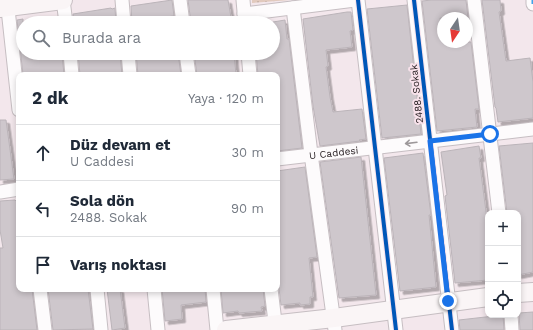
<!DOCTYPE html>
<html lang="tr">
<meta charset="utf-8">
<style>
body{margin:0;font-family:"Work Sans",sans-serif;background:#f2f2f3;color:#1f2937}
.controls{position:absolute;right:12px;bottom:12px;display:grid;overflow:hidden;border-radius:8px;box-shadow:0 2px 6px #0003}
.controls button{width:36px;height:36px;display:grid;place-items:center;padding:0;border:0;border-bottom:1px solid #e0e1e3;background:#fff;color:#1f2937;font:20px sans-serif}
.compass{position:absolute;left:437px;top:12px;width:36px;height:36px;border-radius:50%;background:#fff;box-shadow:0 2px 6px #0003;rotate:193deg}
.stop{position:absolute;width:12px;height:12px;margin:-9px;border:3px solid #1a73e8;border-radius:50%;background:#fff}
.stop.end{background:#1a73e8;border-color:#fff;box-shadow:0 1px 4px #0008}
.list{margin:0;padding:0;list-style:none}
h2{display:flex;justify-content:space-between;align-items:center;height:52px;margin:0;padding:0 16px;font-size:17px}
h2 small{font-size:13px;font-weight:400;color:#747a83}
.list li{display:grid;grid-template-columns:26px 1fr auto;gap:12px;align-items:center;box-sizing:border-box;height:56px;padding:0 16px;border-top:1px solid #e0e1e3}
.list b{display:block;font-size:15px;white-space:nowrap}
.list p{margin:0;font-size:13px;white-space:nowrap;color:#747a83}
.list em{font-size:13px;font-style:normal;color:#747a83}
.icon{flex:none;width:22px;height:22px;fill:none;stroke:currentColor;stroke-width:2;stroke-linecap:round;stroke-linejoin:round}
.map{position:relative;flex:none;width:533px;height:330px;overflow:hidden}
.search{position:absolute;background:#fff;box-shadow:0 2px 6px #0003;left:16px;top:16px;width:264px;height:44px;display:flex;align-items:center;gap:10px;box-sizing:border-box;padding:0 14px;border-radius:22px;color:#747a83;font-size:15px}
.panel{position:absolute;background:#fff;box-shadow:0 2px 6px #0003;left:16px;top:72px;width:264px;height:220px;border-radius:8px}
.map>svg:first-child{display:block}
.grass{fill:url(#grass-dots)}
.building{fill:#cec7cc;stroke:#bbb4b9;filter:url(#shadow)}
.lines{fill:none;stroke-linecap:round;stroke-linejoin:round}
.street-casing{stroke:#c6bec2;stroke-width:15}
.secondary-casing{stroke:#c6bec2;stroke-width:20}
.street{stroke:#fdfbfc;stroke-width:13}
.secondary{stroke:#faf5f6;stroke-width:18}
.quiet{stroke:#3ea2ea;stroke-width:3;stroke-dasharray:6 3;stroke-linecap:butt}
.cycleway-casing{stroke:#f8e2eb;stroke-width:6}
.cycleway{stroke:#0057b8;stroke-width:4}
.oneway{stroke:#9d989a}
.route{stroke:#1a73e8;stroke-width:5}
.labels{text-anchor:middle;stroke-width:4;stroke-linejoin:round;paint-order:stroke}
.street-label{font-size:10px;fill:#282023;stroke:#f8e2eb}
</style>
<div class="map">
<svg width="533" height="330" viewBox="0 0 533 330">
<defs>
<pattern id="grass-dots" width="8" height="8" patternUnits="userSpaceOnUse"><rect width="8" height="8" fill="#e2cabe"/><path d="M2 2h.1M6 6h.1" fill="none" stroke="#c2ada3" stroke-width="1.8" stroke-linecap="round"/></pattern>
<filter id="shadow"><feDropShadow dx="3.5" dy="3.5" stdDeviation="0" flood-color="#0004"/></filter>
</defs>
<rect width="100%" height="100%" fill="#f3e7ec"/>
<!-- grass -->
<path class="grass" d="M 252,0 L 290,0 L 252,3 Z"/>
<!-- building -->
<path class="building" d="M 172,0 L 174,16 L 148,19 L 149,23 L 132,23 L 131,6 Z
M 188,0 L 228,0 L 232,23 L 191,23 Z
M 432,0 L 466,0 L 468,18 L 440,18 L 443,42 L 471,42 L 479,109 L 475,109 L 477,127 L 437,131 L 422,1 Z
M 482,0 L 500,0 L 501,11 L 499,12 L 506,61 L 530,58 L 533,82 L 533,118 L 498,122 L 496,108 L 495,107 Z
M 407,5 L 421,134 L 382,138 L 367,9 Z
M 111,8 L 112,9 L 115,8 L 116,23 L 74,23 L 73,14 Z
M 347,12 L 351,12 L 353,30 L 350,31 L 352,47 L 326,50 L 328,66 L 326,67 L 330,97 L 333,112 L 362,109 L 366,139 L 359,140 L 360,141 L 320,146 L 313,106 L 303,19 Z
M 57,17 L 58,23 L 51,23 L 50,18 Z
M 23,19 L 23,53 L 62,53 L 64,75 L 23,75 L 17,20 Z
M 285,20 L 287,39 L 289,39 L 302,148 L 277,151 L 277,75 L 258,75 L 256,53 L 273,53 L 273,22 Z
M 78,53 L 120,53 L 122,75 L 80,75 Z
M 136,53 L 178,53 L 181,75 L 138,75 Z
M 194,53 L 234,53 L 236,75 L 197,75 Z
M 0,120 L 6,120 L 14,179 L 0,180 Z
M 533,143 L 533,272 L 518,275 L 518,213 L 507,213 L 499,146 Z
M 479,146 L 481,158 L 479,158 L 488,227 L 488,280 L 455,283 L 445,196 L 447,195 L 441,152 Z
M 423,153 L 431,215 L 429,215 L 436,287 L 400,291 L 384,158 Z
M 361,157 L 376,295 L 339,298 L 320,162 Z
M 305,167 L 317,257 L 309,258 L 313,297 L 310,297 L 310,304 L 300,305 L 300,303 L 281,305 L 279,288 L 277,284 L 277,171 Z
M 15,200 L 18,203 L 19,216 L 19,289 L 32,289 L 37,330 L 0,330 L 0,248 L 3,248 L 0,230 L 0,201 Z
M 48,289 L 88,289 L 93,329 L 53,330 Z
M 107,289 L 120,289 L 125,328 L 112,330 Z
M 162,289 L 205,289 L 206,302 L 181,305 L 182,319 L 165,321 Z
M 221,289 L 263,289 L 265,306 L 261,307 L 262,311 L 239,313 L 238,311 L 223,313 Z
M 533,312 L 533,330 L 520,330 L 519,313 Z
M 503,315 L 504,330 L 460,330 L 459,320 Z"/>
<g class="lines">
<defs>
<g id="street">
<path d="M 7,0 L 19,110"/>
<path d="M 63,0 L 66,23"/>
<path d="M 122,0 L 124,23"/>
<path d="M 180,0 L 183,23"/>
<path d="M 243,0 L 245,23"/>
<path d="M 358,0 L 396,330"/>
<path d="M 414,0 L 452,330"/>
<path d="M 474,0 L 499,213"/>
<path d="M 533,0 L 533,4"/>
<path d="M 293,8 L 311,154 L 335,330"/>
<path d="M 244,14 L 355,0"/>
<path d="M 70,53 L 72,75"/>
<path d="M 128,53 L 130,75"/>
<path d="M 186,53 L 189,75"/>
<path d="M 248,53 L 250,75"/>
<path id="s1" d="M 277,159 L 533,129"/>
<path d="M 0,192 L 19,189"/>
<path d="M 40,289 L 45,330"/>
<path d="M 97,289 L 101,330"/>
<path d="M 154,289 L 158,330"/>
<path d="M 213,289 L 217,330"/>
<path d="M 271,289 L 276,330"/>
<path d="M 511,315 L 512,330"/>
</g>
<path id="secondary" d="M 0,8 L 63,0
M 518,293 L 533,292
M 226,330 L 334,318 L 488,297"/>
</defs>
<!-- street casing -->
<use href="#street" class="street-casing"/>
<!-- secondary casing -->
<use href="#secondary" class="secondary-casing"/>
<!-- street -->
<use href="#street" class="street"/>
<!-- secondary -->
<use href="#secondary" class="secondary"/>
<!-- quiet -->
<path class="quiet" d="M 533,0 L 533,4"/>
<defs>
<path id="cycleway" d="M 358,0 L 396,330
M 414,0 L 452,330"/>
</defs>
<!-- cycleway casing -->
<use href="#cycleway" class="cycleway-casing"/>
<!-- cycleway -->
<use href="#cycleway" class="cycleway"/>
</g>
<!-- one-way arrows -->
<defs><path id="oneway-shaft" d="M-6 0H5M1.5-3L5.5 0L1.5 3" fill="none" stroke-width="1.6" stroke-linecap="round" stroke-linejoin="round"/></defs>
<use class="oneway" href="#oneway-shaft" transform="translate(411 143) rotate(173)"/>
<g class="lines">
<!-- route -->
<path class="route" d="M 448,301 L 430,141 L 490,134"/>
</g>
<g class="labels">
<!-- street labels -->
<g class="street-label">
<text transform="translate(416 94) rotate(-96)" y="4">2488. Sokak</text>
<text dy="4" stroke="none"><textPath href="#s1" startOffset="57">U Caddesi</textPath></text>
</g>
</g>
</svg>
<div class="controls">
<button>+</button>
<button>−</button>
<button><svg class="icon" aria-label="locate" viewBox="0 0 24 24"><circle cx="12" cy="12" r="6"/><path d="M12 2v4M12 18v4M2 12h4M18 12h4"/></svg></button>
</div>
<svg class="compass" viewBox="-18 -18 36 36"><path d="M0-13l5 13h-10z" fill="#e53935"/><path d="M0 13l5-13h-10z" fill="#747a83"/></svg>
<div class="stop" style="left:490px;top:134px"></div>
<div class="stop end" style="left:448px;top:301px"></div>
<div class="search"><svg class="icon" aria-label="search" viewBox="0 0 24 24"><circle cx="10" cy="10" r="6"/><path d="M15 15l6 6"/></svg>Burada ara</div>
<section class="panel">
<h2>2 dk<small>Yaya · 120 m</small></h2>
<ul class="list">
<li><svg class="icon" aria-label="ahead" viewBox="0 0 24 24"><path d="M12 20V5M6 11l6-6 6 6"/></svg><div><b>Düz devam et</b><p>U Caddesi</p></div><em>30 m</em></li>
<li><svg class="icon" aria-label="left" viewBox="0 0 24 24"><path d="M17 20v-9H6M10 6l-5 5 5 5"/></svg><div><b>Sola dön</b><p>2488. Sokak</p></div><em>90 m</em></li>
<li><svg class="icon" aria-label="arrive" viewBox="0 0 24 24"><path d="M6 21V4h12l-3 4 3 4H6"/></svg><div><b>Varış noktası</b></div></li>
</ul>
</section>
</div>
